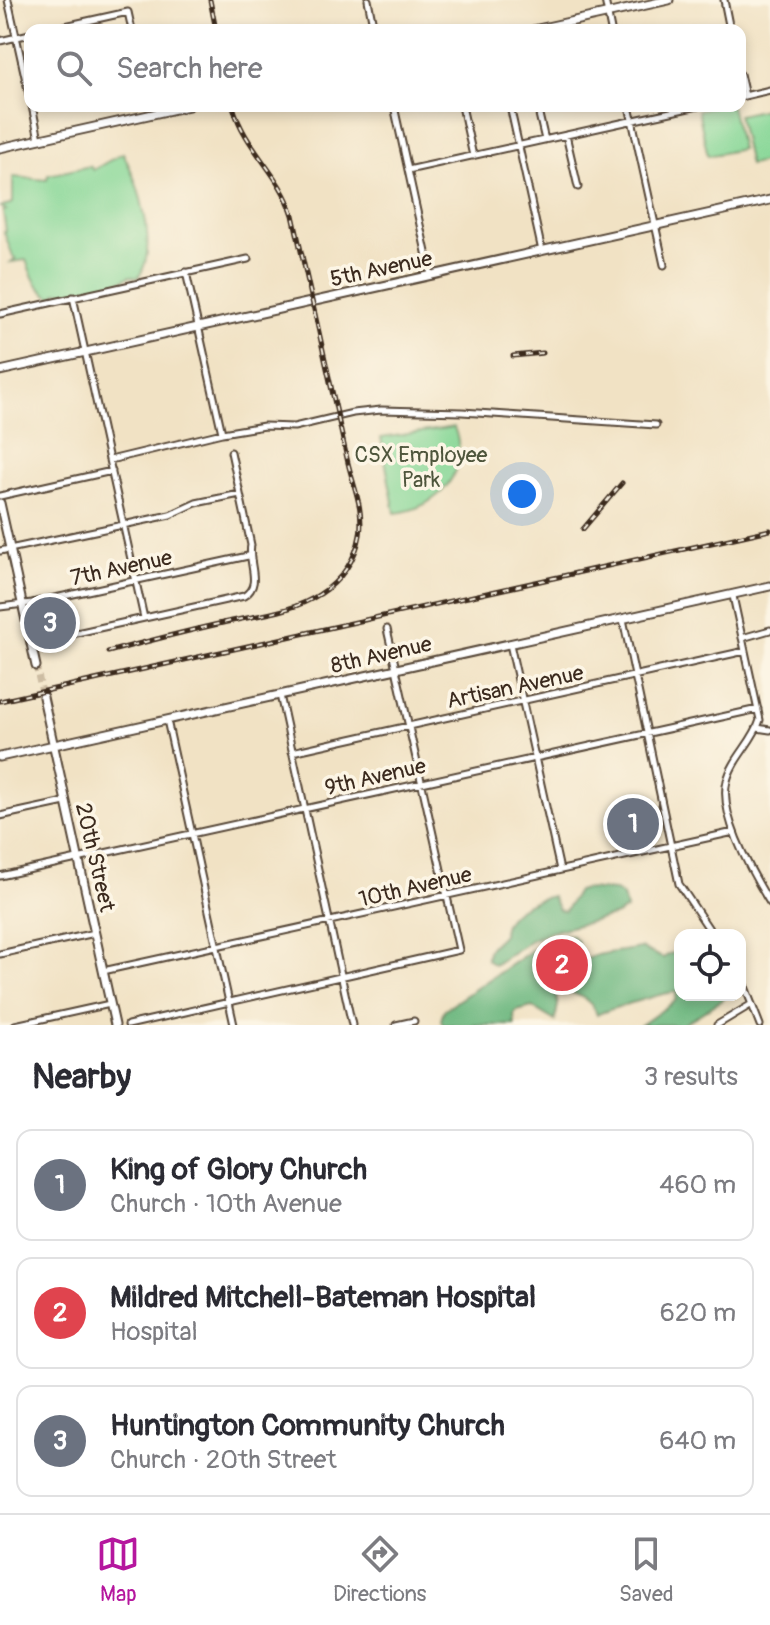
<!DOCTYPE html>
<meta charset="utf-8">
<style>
body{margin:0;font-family:Pangolin,sans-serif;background:#f7f7f7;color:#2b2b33}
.controls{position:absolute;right:24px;bottom:24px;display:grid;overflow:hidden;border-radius:16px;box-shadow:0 4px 12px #0003}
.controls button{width:72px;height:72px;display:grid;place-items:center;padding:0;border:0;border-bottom:2px solid #e1e1e2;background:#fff;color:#2b2b33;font:40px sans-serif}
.you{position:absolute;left:522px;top:494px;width:28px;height:28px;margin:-20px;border:6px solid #fff;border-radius:50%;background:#1a73e8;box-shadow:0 0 0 12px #1a73e833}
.badge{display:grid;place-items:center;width:52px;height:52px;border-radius:50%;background:#b5179e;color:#fff;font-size:26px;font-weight:700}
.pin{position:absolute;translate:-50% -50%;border:4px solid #fff;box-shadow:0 2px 8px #0006}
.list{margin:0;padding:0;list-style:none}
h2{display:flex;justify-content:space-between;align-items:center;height:104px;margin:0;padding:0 32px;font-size:34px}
h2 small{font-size:26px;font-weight:400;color:#7c7c81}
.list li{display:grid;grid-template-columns:52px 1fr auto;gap:24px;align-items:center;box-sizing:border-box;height:112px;margin:0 16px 16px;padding:0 16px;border:2px solid #e1e1e2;border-radius:16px}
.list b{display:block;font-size:30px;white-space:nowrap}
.list p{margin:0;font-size:26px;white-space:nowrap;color:#7c7c81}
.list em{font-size:26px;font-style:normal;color:#7c7c81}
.icon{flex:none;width:44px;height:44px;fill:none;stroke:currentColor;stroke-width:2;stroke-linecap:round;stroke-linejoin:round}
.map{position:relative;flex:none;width:770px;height:1025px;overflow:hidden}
.search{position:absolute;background:#fff;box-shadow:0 4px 12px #0003;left:24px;right:24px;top:24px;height:88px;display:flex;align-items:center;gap:20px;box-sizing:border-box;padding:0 28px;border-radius:16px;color:#7c7c81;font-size:30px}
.sheet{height:488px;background:#fff}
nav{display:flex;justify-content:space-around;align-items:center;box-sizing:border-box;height:112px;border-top:2px solid #e1e1e2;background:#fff;font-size:22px;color:#7c7c81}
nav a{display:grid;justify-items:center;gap:4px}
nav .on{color:#b5179e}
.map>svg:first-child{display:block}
.green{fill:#87d797;stroke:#61805a;stroke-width:2}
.forest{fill:#6db880;stroke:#54714f;stroke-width:2}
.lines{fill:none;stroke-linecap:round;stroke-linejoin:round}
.major-tunnel{stroke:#cdbda3;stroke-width:7;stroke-dasharray:7 3.5;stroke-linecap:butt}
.minor-casing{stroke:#564637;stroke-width:9}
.major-casing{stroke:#564637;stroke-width:11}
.minor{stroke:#fff;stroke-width:5}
.major{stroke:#fff;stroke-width:7}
.rail-casing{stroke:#3b2a1e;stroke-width:5}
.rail{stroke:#fcf5e5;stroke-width:2;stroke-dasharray:6;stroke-linecap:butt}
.labels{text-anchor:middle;stroke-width:7;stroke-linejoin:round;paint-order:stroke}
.street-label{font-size:22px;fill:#3b2a1e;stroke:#fcf5e5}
.park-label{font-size:22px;fill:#4e553c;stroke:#fcf5e5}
</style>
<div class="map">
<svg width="770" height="1025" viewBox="0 0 770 1025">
<rect width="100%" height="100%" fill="#fcf5e5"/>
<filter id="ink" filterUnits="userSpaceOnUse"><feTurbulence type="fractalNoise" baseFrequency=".0125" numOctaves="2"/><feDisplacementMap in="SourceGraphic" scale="16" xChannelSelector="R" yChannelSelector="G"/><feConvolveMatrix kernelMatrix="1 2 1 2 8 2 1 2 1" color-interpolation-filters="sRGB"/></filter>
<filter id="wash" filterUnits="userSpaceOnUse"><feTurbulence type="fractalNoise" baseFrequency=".006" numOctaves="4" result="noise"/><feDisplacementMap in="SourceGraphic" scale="32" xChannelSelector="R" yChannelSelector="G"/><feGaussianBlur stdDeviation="1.8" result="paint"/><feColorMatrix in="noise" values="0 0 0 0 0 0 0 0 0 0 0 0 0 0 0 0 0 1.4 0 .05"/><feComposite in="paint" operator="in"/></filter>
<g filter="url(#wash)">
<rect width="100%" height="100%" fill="#f1e2c4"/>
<!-- green -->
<path class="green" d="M 716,106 L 731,106 L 741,149 L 708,156 L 698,110 Z
M 770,108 L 770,161 L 749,165 L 738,115 Z
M 123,153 C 139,184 160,248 138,278 L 130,276 C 116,286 76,294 58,292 L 52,297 C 36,289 32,276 26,260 L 11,262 L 16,258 L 13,257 L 4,232 L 6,231 L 3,211 L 6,210 L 0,207 L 13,203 L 13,177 L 47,180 L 48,175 L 90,166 L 93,170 Z
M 454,427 C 471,472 439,508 395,513 L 381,438 Z"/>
<!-- forest -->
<path class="forest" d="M 584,889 L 615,891 L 623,896 L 626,909 L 617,915 L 550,932 L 531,940 L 494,965 L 487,960 C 486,946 495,944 503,934 C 503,911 533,900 552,896 L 559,910 L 565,911 L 577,891 Z
M 563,935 L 571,935 L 578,942 L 577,948 L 552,974 L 558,1005 L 555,1021 L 532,1007 L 517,1011 L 514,1015 L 515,1025 L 443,1025 L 441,1020 L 444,1010 L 543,943 Z
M 640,948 L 663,958 L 671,953 L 680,956 L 680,995 L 726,995 L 725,998 L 682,1025 L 641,1025 L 675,1001 L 677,992 C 669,991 605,1010 597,1015 C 592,1000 579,995 565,990 L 570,969 C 594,950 612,954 640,948 Z"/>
</g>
<g filter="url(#ink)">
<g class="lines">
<!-- major-tunnel -->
<path class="major-tunnel" d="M 36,666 L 43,697"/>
<defs>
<path id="minor" d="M 8,0 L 30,99
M 368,0 L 374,30
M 605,0 L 611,30
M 724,0 L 730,30
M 47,30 L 128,12 L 132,30
M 0,41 L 30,34
M 740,74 L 745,96
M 740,97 L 770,90
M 32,106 L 39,139
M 394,106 L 431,275
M 462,106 L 473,156
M 510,106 L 542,251
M 537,106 L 545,140
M 629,106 L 664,265
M 566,135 L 578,187
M 408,170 L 698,106
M 186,272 L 222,433
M 73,297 L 144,618
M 0,314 L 248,259
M 110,460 L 222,433 L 264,426 L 294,427 L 353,413 L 381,410 L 462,412 L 656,425
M 0,496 L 112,471
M 0,551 L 170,515 L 196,503 L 240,494
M 733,596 L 760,720 C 754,741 732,759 727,781 C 718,815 753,875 770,903
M 0,607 L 32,603 L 248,556
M 623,619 L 679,884 L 713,935
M 72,634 L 244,596 C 263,584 247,563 251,545 L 231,452
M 742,638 L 770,630
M 510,644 L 560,870
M 280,695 L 352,1025
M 167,720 L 234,1025
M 757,728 L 770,730
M 292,752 L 745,651
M 0,816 L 65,802
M 0,876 L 758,709
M 0,954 L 95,933
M 103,971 L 734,832
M 740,974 L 760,1025
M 15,1025 L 110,1004
M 128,1025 L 459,950 L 387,629
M 396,1025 L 414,1021
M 717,1025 L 752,1004"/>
<path id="major" d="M 533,30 L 669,0
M 0,148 L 189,106
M 0,371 L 770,200
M 0,503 L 36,666
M 43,697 L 115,1025
M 0,757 L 770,586"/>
</defs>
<!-- minor casing -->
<use href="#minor" class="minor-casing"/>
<!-- major casing -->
<use href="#major" class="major-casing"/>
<!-- minor -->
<use href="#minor" class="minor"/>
<!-- major -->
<use href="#major" class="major"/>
<defs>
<path id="rail" d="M 210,0 L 216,30
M 513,356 L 543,353
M 583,529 L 622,483
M 108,652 C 148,641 187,631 227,622 C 258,615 293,612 320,594 C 341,581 356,559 360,535 C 364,509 354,488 348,463 L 293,215 C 280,173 244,148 233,106
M 0,701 L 770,530"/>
</defs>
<!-- rail casing -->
<use href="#rail" class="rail-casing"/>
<!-- rail -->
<use href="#rail" class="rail"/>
</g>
</g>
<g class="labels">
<!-- street labels -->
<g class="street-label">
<text transform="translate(381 268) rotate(-12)" y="8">5th Avenue</text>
<text transform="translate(121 567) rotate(-12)" y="8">7th Avenue</text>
<text transform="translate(381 654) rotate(-13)" y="8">8th Avenue</text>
<text transform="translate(515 686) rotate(-12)" y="8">Artisan Avenue</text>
<text transform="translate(375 776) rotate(-13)" y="8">9th Avenue</text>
<text transform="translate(96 857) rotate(77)" y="8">20th Street</text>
<text transform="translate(415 886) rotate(-13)" y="8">10th Avenue</text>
</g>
<!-- park labels -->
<g class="park-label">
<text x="421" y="462">CSX Employee<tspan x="421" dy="25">Park</tspan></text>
</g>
</g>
</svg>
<div class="controls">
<button><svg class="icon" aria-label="locate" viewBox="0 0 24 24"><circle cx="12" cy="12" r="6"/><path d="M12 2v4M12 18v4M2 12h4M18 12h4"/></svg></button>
</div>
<div class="you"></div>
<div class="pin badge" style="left:633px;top:824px;background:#6b7280">1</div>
<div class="pin badge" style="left:562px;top:965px;background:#e0444e">2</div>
<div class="pin badge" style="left:50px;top:623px;background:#6b7280">3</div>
<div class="search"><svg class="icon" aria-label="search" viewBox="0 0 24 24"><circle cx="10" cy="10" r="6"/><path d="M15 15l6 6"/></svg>Search here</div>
</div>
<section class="sheet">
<h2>Nearby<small>3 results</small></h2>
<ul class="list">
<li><span class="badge" style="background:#6b7280">1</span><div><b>King of Glory Church</b><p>Church · 10th Avenue</p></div><em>460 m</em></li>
<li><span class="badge" style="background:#e0444e">2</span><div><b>Mildred Mitchell-Bateman Hospital</b><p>Hospital</p></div><em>620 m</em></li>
<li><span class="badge" style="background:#6b7280">3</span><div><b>Huntington Community Church</b><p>Church · 20th Street</p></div><em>640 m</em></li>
</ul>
</section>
<nav>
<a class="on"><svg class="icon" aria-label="map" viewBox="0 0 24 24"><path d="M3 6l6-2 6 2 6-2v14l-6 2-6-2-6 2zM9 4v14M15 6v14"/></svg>Map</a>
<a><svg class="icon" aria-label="directions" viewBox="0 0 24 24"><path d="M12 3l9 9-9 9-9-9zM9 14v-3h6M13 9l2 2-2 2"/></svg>Directions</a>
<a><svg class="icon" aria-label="saved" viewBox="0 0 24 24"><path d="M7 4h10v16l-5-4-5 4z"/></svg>Saved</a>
</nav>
